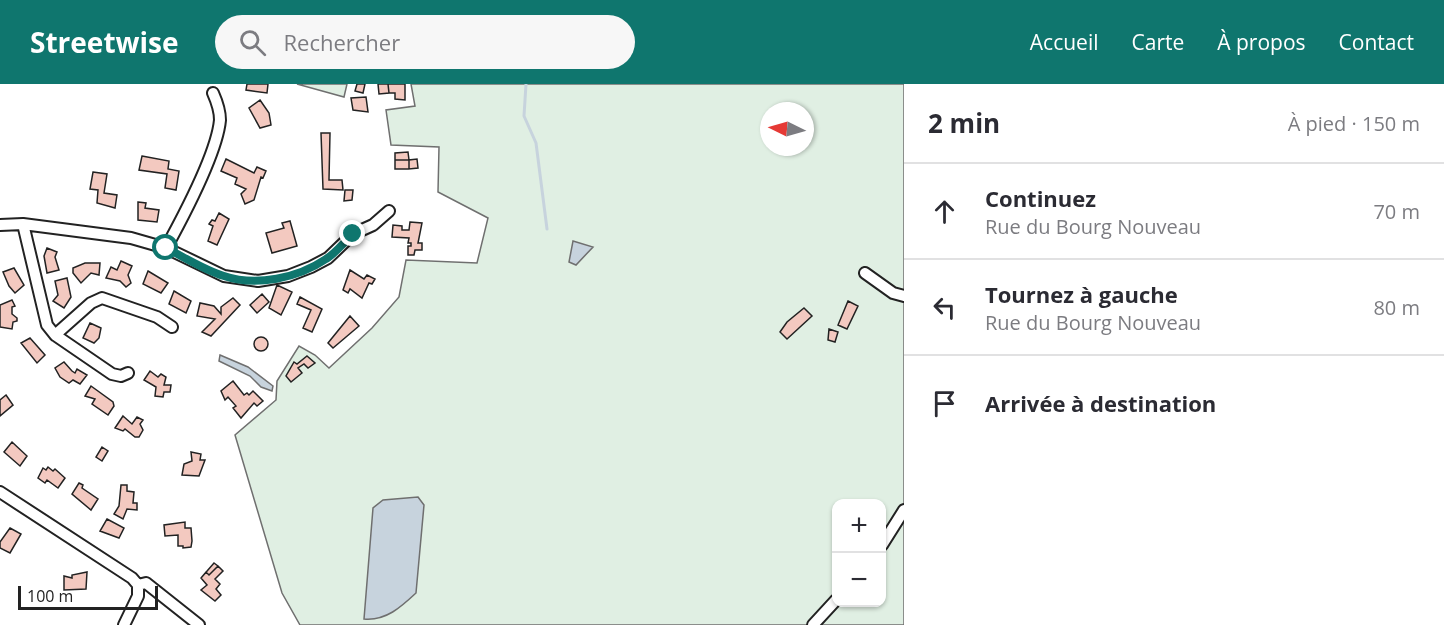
<!DOCTYPE html>
<html lang="fr">
<meta charset="utf-8">
<style>
body{margin:0;font-family:"Open Sans",sans-serif;background:#f7f7f7;color:#2b2b33}
.controls{position:absolute;right:18px;bottom:18px;display:grid;overflow:hidden;border-radius:12px;box-shadow:0 2px 4px #0004}
.controls button{width:54px;height:54px;display:grid;place-items:center;padding:0;border:0;border-bottom:2px solid #e1e1e2;background:#fff;color:#2b2b33;font:30px sans-serif}
.compass{position:absolute;left:760px;top:18px;width:54px;height:54px;border-radius:50%;background:#fff;box-shadow:0 2px 4px #0004;rotate:275deg}
.scale{position:absolute;left:18px;bottom:15px;width:140px;box-sizing:border-box;padding-left:6px;border:3px solid #222;border-top:0;font-size:16px;line-height:21px;white-space:nowrap;color:#222;-webkit-text-stroke:4px #fff;paint-order:stroke}
.stop{position:absolute;width:18px;height:18px;margin:-14px;border:4px solid #0f766e;border-radius:50%;background:#fff}
.stop.end{background:#0f766e;border-color:#fff;box-shadow:0 2px 6px #0008}
.list{margin:0;padding:0;list-style:none}
h2{display:flex;justify-content:space-between;align-items:center;height:78px;margin:0;padding:0 24px;font-size:26px}
h2 small{font-size:20px;font-weight:400;color:#7c7c81}
.list li{display:grid;grid-template-columns:39px 1fr auto;gap:18px;align-items:center;box-sizing:border-box;height:96px;padding:0 24px;border-top:2px solid #e1e1e2}
.list b{display:block;font-size:22px;white-space:nowrap}
.list p{margin:0;font-size:20px;white-space:nowrap;color:#7c7c81}
.list em{font-size:20px;font-style:normal;color:#7c7c81}
.icon{flex:none;width:33px;height:33px;fill:none;stroke:currentColor;stroke-width:2;stroke-linecap:round;stroke-linejoin:round}
.map{position:relative;flex:none;width:904px;height:541px;overflow:hidden}
header{display:flex;align-items:center;gap:36px;box-sizing:border-box;height:84px;padding:0 30px;background:#0f766e;color:#fff}
header strong{font-size:28px}
nav{display:flex;gap:33px;margin-inline-start:auto;font-size:21px}
.search{width:420px;height:54px;background:#f7f7f7;display:flex;align-items:center;gap:15px;box-sizing:border-box;padding:0 21px;border-radius:33px;color:#7c7c81;font-size:22px}
main{display:flex}
aside{flex:1;background:#fff}
.map>svg:first-child{display:block}
.green{fill:#e0efe3;stroke:#6f6f6f;stroke-width:1.5;fill-rule:evenodd}
.water{fill:#c7d3dd;stroke:#6f6f6f;stroke-width:1.5}
.lines{fill:none;stroke-linecap:round;stroke-linejoin:round}
.stream{stroke:#c7d3dd;stroke-width:3}
.building{fill:#f3c9c0;stroke:#222;stroke-width:1.5}
.minor-casing{stroke:#222;stroke-width:14}
.minor{stroke:#fff;stroke-width:10}
.route{stroke:#0f766e;stroke-width:8}
</style>
<header>
<strong>Streetwise</strong>
<div class="search"><svg class="icon" aria-label="search" viewBox="0 0 24 24"><circle cx="10" cy="10" r="6"/><path d="M15 15l6 6"/></svg>Rechercher</div>
<nav><a>Accueil</a><a>Carte</a><a>À propos</a><a>Contact</a></nav>
</header>
<main>
<div class="map">
<svg width="904" height="541" viewBox="0 0 904 541">
<rect width="100%" height="100%" fill="#fff"/>
<!-- green -->
<path class="green" d="M 297,0 L 347,0 L 344,13 Z
M 411,0 L 904,0 L 904,541 L 300,541 L 282,509 L 235,351 L 276,316 L 277,297 L 299,262 L 315,271 L 329,284 L 372,244 L 399,213 L 406,176 L 477,179 L 488,134 L 438,108 L 439,63 L 391,61 L 386,26 L 415,22 ZM 769,27 L 805,27 L 805,63 L 769,63 ZM 836,420 L 882,420 L 882,518 L 836,518 Z"/>
<!-- water -->
<path class="water" d="M 573,157 L 593,163 L 576,181 L 569,178 Z
M 220,271 L 248,283 L 273,302 L 272,307 L 261,303 L 250,292 L 219,277 Z
M 418,413 L 424,421 L 416,509 C 401,523 386,537 364,535 L 373,424 L 383,416 Z"/>
<g class="lines">
<!-- stream -->
<path class="stream" d="M 526,0 L 524,32 L 536,59 L 547,145"/>
</g>
<!-- building -->
<path class="building" d="M 247,0 L 268,0 L 267,9 L 246,6 Z
M 357,0 L 365,0 L 363,9 L 355,7 Z
M 378,0 L 388,0 L 389,9 L 379,10 Z
M 388,0 L 405,0 L 405,16 L 395,15 L 395,9 L 389,9 Z
M 366,13 L 368,28 L 353,26 L 351,14 Z
M 260,16 L 269,29 L 271,41 L 260,44 L 249,24 Z
M 321,49 L 330,49 L 329,96 L 342,96 L 343,106 L 323,105 Z
M 408,68 L 409,76 L 395,76 L 395,69 Z
M 142,72 L 169,77 L 168,85 L 179,87 L 176,106 L 165,104 L 167,90 L 139,86 Z
M 226,75 L 254,89 L 257,83 L 266,87 L 263,94 L 261,93 L 254,116 L 245,120 L 241,110 L 246,105 L 235,100 L 237,94 L 221,87 Z
M 417,75 L 418,84 L 409,85 L 409,76 Z
M 395,76 L 409,76 L 409,85 L 395,85 Z
M 93,88 L 107,90 L 104,109 L 117,111 L 115,124 L 97,119 L 98,106 L 90,105 Z
M 345,106 L 353,106 L 352,116 L 344,117 Z
M 138,118 L 146,119 L 145,124 L 159,126 L 157,138 L 138,136 Z
M 219,129 L 229,135 L 217,161 L 208,157 L 213,142 L 209,140 L 212,136 L 215,137 Z
M 290,137 L 297,162 L 272,169 L 266,149 L 284,144 L 282,139 Z
M 410,138 L 422,139 L 418,159 L 422,159 L 422,166 L 415,166 L 414,171 L 408,171 L 408,162 L 411,162 L 411,159 L 408,159 L 409,154 L 392,153 L 393,141 L 402,142 L 402,146 L 409,146 Z
M 47,164 L 57,168 L 55,173 L 59,186 L 47,189 L 44,172 Z
M 121,177 L 132,182 L 128,191 L 131,199 L 126,203 L 120,197 L 106,194 L 111,183 L 117,186 Z
M 85,179 L 100,179 L 99,191 L 91,189 L 81,199 L 73,189 L 73,184 Z
M 14,184 L 24,201 L 15,209 L 9,202 L 3,188 Z
M 350,186 L 364,195 L 367,191 L 375,195 L 372,200 L 369,199 L 362,214 L 350,205 L 348,209 L 343,206 Z
M 148,187 L 168,199 L 161,209 L 143,200 Z
M 67,194 L 71,213 L 64,224 L 53,217 L 58,211 L 55,197 Z
M 277,201 L 292,208 L 281,231 L 269,224 Z
M 174,207 L 191,217 L 186,229 L 169,220 Z
M 262,210 L 269,218 L 257,229 L 250,221 Z
M 300,213 L 322,225 L 312,248 L 303,244 L 311,226 L 297,220 Z
M 233,214 L 240,221 L 211,252 L 202,248 L 215,235 L 197,232 L 200,219 L 214,222 L 221,230 L 221,223 Z
M 12,216 L 15,222 L 12,223 L 12,230 L 17,234 L 17,237 L 13,238 L 12,245 L 0,243 L 0,221 Z
M 848,217 L 858,222 L 847,245 L 838,241 Z
M 804,224 L 812,232 L 787,255 L 780,248 L 787,238 Z
M 350,232 L 359,242 L 333,264 L 328,259 Z
M 90,239 L 101,244 L 99,254 L 94,259 L 83,254 Z
M 829,245 L 838,248 L 835,258 L 828,256 Z
M254 260a7 7 0 1 1 14 0a7 7 0 1 1-14 0Z
M 30,254 L 45,271 L 37,279 L 21,259 Z
M 307,272 L 315,279 L 308,284 L 304,280 L 298,284 L 302,289 L 291,298 L 286,292 L 294,278 L 297,280 Z
M 64,278 L 72,287 L 75,289 L 77,285 L 87,291 L 80,300 L 73,296 L 69,299 L 60,293 L 55,284 Z
M 150,287 L 158,293 L 161,290 L 166,293 L 164,301 L 171,301 L 170,308 L 164,308 L 163,313 L 155,312 L 156,303 L 144,296 Z
M 233,297 L 244,311 L 247,309 L 249,311 L 253,307 L 263,317 L 257,322 L 254,319 L 241,334 L 233,324 L 236,322 L 228,313 L 225,316 L 221,307 Z
M 91,302 L 113,318 L 114,322 L 108,331 L 92,320 L 95,315 L 85,312 Z
M 6,311 L 13,321 L 0,332 L 0,316 Z
M 123,332 L 132,340 L 137,333 L 143,336 L 140,340 L 143,346 L 139,353 L 135,353 L 125,345 L 123,347 L 115,344 Z
M 12,358 L 27,372 L 20,382 L 4,368 Z
M 102,363 L 108,367 L 102,377 L 96,373 Z
M 191,368 L 201,370 L 200,376 L 205,376 L 199,392 L 182,391 L 184,380 L 192,377 Z
M 48,383 L 53,387 L 55,385 L 65,394 L 58,404 L 47,396 L 45,399 L 38,394 L 43,384 L 46,386 Z
M 79,399 L 83,401 L 82,404 L 98,415 L 91,426 L 72,410 Z
M 121,401 L 127,401 L 127,407 L 134,408 L 133,419 L 137,419 L 137,426 L 127,425 L 123,435 L 114,430 L 119,422 Z
M 107,435 L 124,444 L 119,454 L 100,447 Z
M 185,438 L 185,444 L 191,444 L 192,457 L 191,463 L 183,464 L 183,462 L 178,462 L 178,451 L 165,452 L 164,441 Z
M 10,444 L 21,450 L 10,469 L 0,464 L 0,458 Z
M 214,479 L 218,482 L 209,491 L 206,488 L 201,494 Z
M 218,482 L 223,487 L 215,495 L 220,500 L 216,505 L 221,511 L 215,517 L 201,506 L 207,501 L 201,494 L 206,488 L 209,491 Z
M 87,488 L 86,505 L 64,506 L 64,492 L 72,494 L 72,491 Z"/>
<g class="lines">
<defs>
<path id="minor" d="M 23,140 L 47,241 L 55,251 L 112,290 L 121,292 L 128,289
M 0,141 L 23,140 L 131,154 L 166,164 L 224,192 L 258,197 L 288,192 L 311,183 L 328,174 L 353,150 L 373,141 L 389,127
M 166,164 C 183,133 217,69 220,36 C 220,27 217,18 213,9
M 865,189 L 893,209 L 904,212
M 55,251 L 91,219 L 102,214 L 157,233 L 172,243
M 0,408 L 132,494 L 138,501
M 882,461 L 904,426
M 138,501 L 146,499 L 199,541
M 124,541 L 138,512 L 138,501
M 813,541 L 836,516"/>
</defs>
<!-- minor casing -->
<use href="#minor" class="minor-casing"/>
<!-- minor -->
<use href="#minor" class="minor"/>
</g>
<g class="lines">
<!-- route -->
<path class="route" d="M 166,164 C 184,173 204,186 224,192 C 256,203 298,194 326,175 C 336,169 344,158 353,150"/>
</g>
</svg>
<div class="controls">
<button>+</button>
<button>−</button>
</div>
<svg class="compass" viewBox="-18 -18 36 36"><path d="M0-13l5 13h-10z" fill="#e53935"/><path d="M0 13l5-13h-10z" fill="#7c7c81"/></svg>
<div class="scale">100 m</div>
<div class="stop" style="left:166px;top:164px"></div>
<div class="stop end" style="left:353px;top:150px"></div>
</div>
<aside>
<h2>2 min<small>À pied · 150 m</small></h2>
<ul class="list">
<li><svg class="icon" aria-label="ahead" viewBox="0 0 24 24"><path d="M12 20V5M6 11l6-6 6 6"/></svg><div><b>Continuez</b><p>Rue du Bourg Nouveau</p></div><em>70 m</em></li>
<li><svg class="icon" aria-label="left" viewBox="0 0 24 24"><path d="M17 20v-9H6M10 6l-5 5 5 5"/></svg><div><b>Tournez à gauche</b><p>Rue du Bourg Nouveau</p></div><em>80 m</em></li>
<li><svg class="icon" aria-label="arrive" viewBox="0 0 24 24"><path d="M6 21V4h12l-3 4 3 4H6"/></svg><div><b>Arrivée à destination</b></div></li>
</ul>
</aside>
</main>
